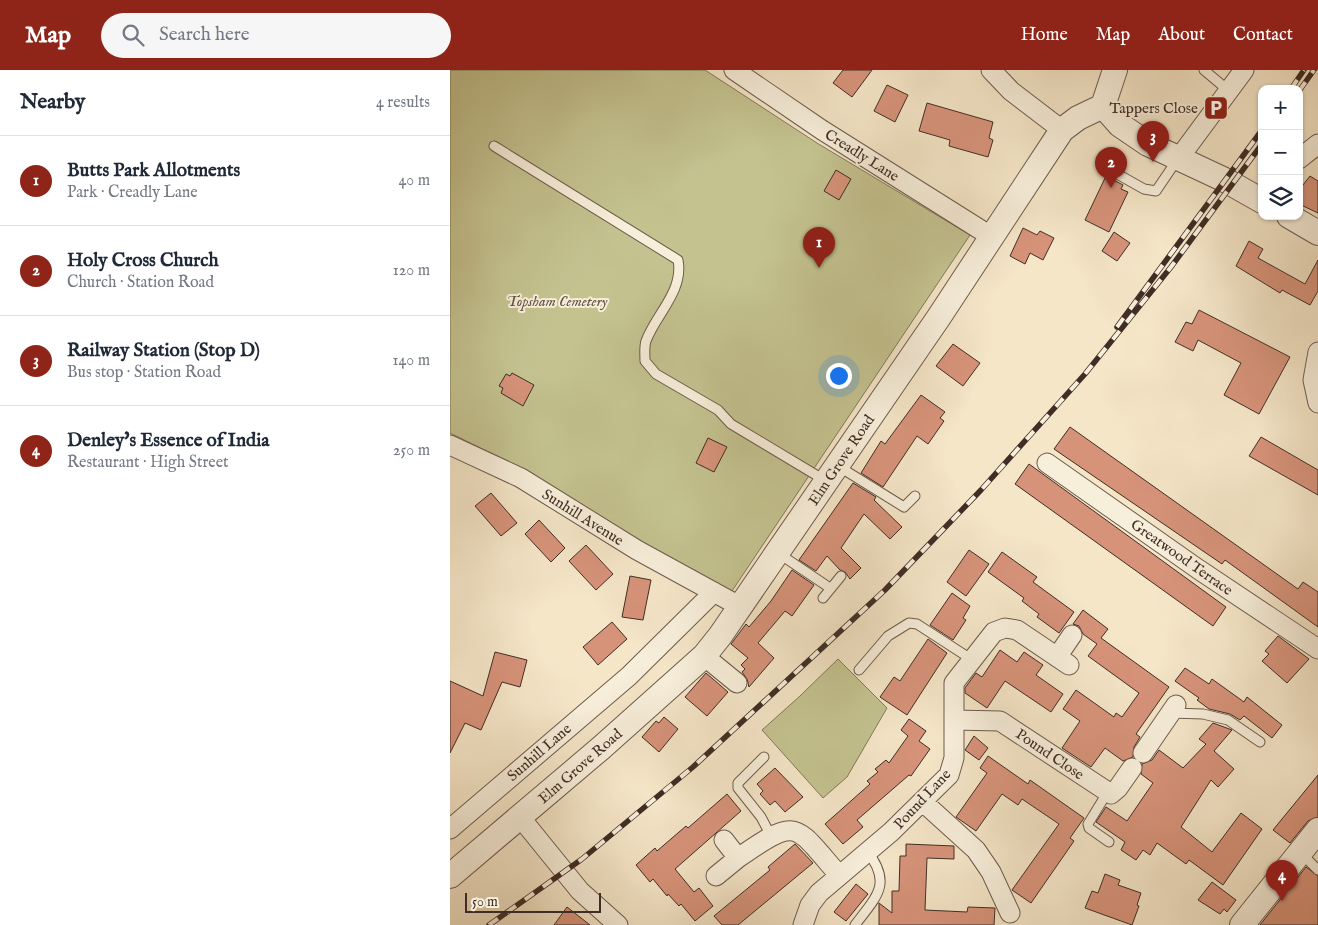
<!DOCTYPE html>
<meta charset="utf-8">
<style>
body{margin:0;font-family:"IM FELL English",serif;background:#f6f6f7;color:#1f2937}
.controls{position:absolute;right:15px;top:15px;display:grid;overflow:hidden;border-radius:10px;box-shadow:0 1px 4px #0004}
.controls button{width:45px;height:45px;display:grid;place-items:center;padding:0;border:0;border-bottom:1px solid #e0e1e3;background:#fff;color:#1f2937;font:25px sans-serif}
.scale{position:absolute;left:15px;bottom:12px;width:136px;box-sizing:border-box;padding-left:5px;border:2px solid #402d25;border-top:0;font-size:14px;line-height:18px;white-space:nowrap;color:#402d25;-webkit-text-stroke:4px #f8efdb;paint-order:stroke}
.you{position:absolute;left:388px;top:305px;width:18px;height:18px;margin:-12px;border:4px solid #fff;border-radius:50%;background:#1a73e8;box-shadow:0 0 0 8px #1a73e833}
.badge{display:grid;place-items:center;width:32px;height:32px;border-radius:50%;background:#8f2418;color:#fff;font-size:16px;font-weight:700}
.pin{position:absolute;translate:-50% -41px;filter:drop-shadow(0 1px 2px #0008)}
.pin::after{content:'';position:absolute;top:26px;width:18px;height:15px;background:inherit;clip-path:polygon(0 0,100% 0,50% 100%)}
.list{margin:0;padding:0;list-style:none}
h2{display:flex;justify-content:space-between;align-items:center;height:65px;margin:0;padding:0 20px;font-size:21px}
h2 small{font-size:16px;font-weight:400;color:#747a83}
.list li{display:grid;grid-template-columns:32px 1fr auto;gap:15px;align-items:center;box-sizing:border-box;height:90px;padding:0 20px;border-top:1px solid #e0e1e3}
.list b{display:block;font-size:19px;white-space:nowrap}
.list p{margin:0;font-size:16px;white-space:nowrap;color:#747a83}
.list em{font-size:16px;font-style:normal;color:#747a83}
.icon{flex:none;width:28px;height:28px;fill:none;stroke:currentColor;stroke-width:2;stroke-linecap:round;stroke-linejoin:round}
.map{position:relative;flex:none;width:868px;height:855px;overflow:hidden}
header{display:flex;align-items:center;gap:30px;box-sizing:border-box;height:70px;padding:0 25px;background:#8f2418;color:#fff}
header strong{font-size:24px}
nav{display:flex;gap:28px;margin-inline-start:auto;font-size:18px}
.search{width:350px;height:45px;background:#f6f6f7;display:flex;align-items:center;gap:12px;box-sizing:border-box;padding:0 18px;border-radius:28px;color:#747a83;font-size:19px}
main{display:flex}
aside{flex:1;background:#fff}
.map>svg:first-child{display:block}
.green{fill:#c4c390;stroke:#82785a}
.building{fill:#d7937a;stroke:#402d25}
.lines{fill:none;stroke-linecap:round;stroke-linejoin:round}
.service-casing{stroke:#6d5b4e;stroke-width:11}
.minor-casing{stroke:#6d5b4e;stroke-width:21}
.tertiary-casing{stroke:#6d5b4e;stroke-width:26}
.service{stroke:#f8efdb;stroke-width:9}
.minor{stroke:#f8efdb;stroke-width:19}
.tertiary{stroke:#f8efdb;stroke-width:24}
.rail-casing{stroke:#402d25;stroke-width:5.5}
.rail{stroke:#f8efdb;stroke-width:4;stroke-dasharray:11;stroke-linecap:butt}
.labels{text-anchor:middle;stroke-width:4;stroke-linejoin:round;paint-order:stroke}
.poi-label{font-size:15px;fill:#402d25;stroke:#f8efdb;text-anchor:end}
.street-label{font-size:15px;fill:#402d25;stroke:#f8efdb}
.park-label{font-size:15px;font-style:italic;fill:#615240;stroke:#f8efdb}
</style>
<header>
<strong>Map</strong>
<div class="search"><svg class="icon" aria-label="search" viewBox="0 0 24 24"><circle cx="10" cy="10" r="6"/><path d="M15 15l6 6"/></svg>Search here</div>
<nav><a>Home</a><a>Map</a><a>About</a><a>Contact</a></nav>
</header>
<main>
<aside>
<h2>Nearby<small>4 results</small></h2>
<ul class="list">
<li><span class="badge">1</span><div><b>Butts Park Allotments</b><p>Park · Creadly Lane</p></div><em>40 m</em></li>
<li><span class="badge">2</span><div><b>Holy Cross Church</b><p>Church · Station Road</p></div><em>120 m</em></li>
<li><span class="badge">3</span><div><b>Railway Station (Stop D)</b><p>Bus stop · Station Road</p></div><em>140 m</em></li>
<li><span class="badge">4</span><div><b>Denley's Essence of India</b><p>Restaurant · High Street</p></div><em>250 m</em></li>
</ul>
</aside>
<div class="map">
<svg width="868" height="855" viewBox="0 0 868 855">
<rect width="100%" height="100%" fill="#f5e6c8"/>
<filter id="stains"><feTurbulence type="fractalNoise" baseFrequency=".004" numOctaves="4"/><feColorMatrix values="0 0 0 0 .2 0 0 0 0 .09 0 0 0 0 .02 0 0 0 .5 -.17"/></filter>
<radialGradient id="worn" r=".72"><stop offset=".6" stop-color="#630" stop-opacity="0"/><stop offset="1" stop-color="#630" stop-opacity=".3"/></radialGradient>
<!-- green -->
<path class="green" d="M 0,0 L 255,0 L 367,73 L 520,165 L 280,524 L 57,391 L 0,363 Z
M 388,589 L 437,638 L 397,707 L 373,728 L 312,660 L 350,626 Z"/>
<!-- building -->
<path class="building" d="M 393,0 L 422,0 L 402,27 L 383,13 Z
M 437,15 L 458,25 L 445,52 L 424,41 Z
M 477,33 L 543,52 L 539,68 L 543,70 L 538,87 L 499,76 L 500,70 L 469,61 Z
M 386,100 L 401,109 L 389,130 L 374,121 Z
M 656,106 L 673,115 L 671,119 L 678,122 L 659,162 L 635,150 Z
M 860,106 L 868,111 L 868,143 L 849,134 L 849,120 Z
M 573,158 L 587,165 L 590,161 L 604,168 L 593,190 L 580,183 L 575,194 L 560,186 Z
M 664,162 L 680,173 L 667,191 L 652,181 Z
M 799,171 L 813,179 L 808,188 L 855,214 L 868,190 L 868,221 L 860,235 L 832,220 L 830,223 L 786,196 Z
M 749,240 L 840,287 L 809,344 L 774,325 L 791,293 L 748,270 L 743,281 L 725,272 L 736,252 L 742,254 Z
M 503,274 L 530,293 L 513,316 L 486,296 Z
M 62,303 L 84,315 L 73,336 L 51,323 L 53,318 L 49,316 L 56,304 L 60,306 Z
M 471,325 L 495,342 L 490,348 L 494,351 L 478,374 L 467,366 L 433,417 L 411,403 L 431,371 L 435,374 Z
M 620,357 L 848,519 L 853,512 L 868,522 L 868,557 L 775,490 L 772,494 L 604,379 Z
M 811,367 L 868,400 L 868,425 L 799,386 Z
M 258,368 L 277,377 L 264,402 L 246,393 Z
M 579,394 L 776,537 L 763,556 L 565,414 Z
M 403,413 L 426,427 L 424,430 L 452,457 L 440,469 L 414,444 L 391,478 L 411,498 L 400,509 L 395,502 L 390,500 L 377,486 L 366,501 L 349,490 Z
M 41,423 L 67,453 L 51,466 L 25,436 Z
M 89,450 L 115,478 L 101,492 L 75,464 Z
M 136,475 L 163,504 L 146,520 L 119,491 Z
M 519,480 L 539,494 L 516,526 L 497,512 Z
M 552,482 L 587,507 L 583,512 L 624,542 L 609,563 L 587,547 L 589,544 L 572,531 L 574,528 L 538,502 Z
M 342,500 L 364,515 L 342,546 L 335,541 L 308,573 L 324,588 L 299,617 L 297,609 L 292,602 L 295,599 L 291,595 L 298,588 L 281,574 L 296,554 L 299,557 L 321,531 Z
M 180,506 L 201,510 L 193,550 L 172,547 Z
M 502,523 L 520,536 L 513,548 L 516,550 L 503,570 L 480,555 Z
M 633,540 L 658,559 L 651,568 L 719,617 L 686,664 L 690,667 L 684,677 L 683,687 L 673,691 L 655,678 L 641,697 L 612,678 L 630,651 L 613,639 L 626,620 L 664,647 L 666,643 L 672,647 L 689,623 L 638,586 L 647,574 L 633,564 L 629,556 L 623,554 Z
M 162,552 L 177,569 L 148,595 L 133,577 Z
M 828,566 L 859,589 L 837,613 L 812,591 L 819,584 L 815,581 Z
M 478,569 L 497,583 L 457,645 L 430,627 L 444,607 L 450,611 Z
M 550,580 L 567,592 L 574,582 L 593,595 L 586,605 L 613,624 L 601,642 L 555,611 L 537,638 L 515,623 L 515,618 L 526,603 L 532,607 Z
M 45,582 L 77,590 L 70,617 L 52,612 L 31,660 L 15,653 L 0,683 L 0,611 L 33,626 Z
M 735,598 L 759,614 L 762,609 L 794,632 L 797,627 L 832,655 L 822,668 L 794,646 L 790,650 L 780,644 L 759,639 L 747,630 L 749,628 L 725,611 Z
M 256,603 L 278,622 L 257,646 L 235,627 Z
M 214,647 L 228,659 L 209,682 L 192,667 L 206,651 L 209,653 Z
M 459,649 L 476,661 L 469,671 L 480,679 L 461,706 L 459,705 L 407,750 L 413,757 L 393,774 L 375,754 L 420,714 L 417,711 L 428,702 L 425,699 L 436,690 L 439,693 L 458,666 L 451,660 Z
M 763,653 L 782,660 L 764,681 L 784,699 L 768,717 L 761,710 L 731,757 L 762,782 L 791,743 L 812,759 L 773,815 L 739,790 L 736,794 L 707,773 L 700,785 L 693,780 L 686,790 L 671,780 L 675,772 L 646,752 L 656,737 L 677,751 L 703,713 L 691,704 L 692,694 L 702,690 L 709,680 L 733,698 L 756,674 L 749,669 Z
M 524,666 L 538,678 L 529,690 L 515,680 Z
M 538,686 L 578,714 L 580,710 L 634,748 L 620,768 L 624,771 L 581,833 L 562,820 L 609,754 L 572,729 L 568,735 L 552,724 L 526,761 L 506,747 L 537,703 L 530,698 Z
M 325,698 L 353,727 L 335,742 L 325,731 L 320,735 L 310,724 L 313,721 L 307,714 Z
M 868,705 L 868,747 L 858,751 L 840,773 L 823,760 Z
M 277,724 L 291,741 L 225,799 L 244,822 L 249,818 L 263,836 L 245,851 L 231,834 L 229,836 L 218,824 L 217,826 L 203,809 L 200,812 L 186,795 L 205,778 L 207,781 L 236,756 L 238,758 Z
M 345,774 L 363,793 L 288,855 L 272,855 L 264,846 L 320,800 L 318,797 Z
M 456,774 L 504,776 L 504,789 L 477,788 L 475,840 L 517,842 L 518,837 L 545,838 L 544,855 L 429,855 L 429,833 L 442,843 L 442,821 L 449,821 L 450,786 L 456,786 Z
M 856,797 L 868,806 L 868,855 L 810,855 Z
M 655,804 L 670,810 L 668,815 L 691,823 L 687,835 L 689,836 L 682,855 L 635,838 L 642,821 L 648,823 Z
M 762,812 L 786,830 L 777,842 L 774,839 L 770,844 L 748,830 Z
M 406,814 L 418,824 L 396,851 L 384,842 Z
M 117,837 L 140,855 L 104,855 Z"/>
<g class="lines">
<defs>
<path id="service" d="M 754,0 L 779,21
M 44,76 L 228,190 C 234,221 206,244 196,271 C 194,277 195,285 195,291 L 206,304 L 268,340 L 281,354 L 376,411
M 662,101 L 694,119 L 706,121 L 727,90
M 388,396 L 454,437 L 465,426
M 328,483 L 380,518
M 373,528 L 391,506
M 409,600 L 438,566 L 459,553 L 467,554 L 521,589
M 721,643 L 753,644 L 778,650 L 810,672
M 314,687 L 288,713 L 288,718 L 311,747 L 321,766
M 657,723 L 638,754 L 639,758 L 659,772
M 850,782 L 868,800
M 405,855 C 426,827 443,814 417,781"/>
<path id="minor" d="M 284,0 L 372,60 L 542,167
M 541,0 L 561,21 L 612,60
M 729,88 L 794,0
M 849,89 L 868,74
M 868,282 L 863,310 L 868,333
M 0,375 L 71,408 L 187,480 L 291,537
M 597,393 L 748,499 L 868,579
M 254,586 L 287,613
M 607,587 L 622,565
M 504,650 L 550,651 L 661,724 L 668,718 L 682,698
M 693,683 L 726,635
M 473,732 L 526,780 L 541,802 L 560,843
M 70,747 L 130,821 L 168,855
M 0,759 L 179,606 L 264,522
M 288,788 C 349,746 343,753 389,805
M 266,806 L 288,788 L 274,770
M 353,855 L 360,835 L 369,823 L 441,762 L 499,705 L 504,688 L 504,613 L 544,562 L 555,558 L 567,560 L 619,595"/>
<path id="tertiary" d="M 653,36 L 670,55 L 698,74 L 775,110 L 812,131
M 839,146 L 868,163
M 0,806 L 151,678 L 254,586 L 270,566 L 489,247 L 612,60 L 628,48 L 653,36 L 665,0
M 792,855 L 868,760"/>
</defs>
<!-- service casing -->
<use href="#service" class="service-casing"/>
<!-- minor casing -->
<use href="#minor" class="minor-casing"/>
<!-- tertiary casing -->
<use href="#tertiary" class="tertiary-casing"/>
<!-- service -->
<use href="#service" class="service"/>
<!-- minor -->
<use href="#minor" class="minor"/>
<!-- tertiary -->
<use href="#tertiary" class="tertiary"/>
<defs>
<path id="rail" d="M 841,19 L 854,0
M 849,21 L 864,0
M 667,257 L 812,60
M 39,855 L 132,789 L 243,697 L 435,520 L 531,420 L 635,304 L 721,197 L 812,74"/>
</defs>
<!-- rail casing -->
<use href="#rail" class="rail-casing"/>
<!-- rail -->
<use href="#rail" class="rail"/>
</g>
<!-- icons -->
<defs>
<symbol id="parking-square" viewBox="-11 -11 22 22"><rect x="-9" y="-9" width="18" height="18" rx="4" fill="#8f2418" stroke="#f8efdb"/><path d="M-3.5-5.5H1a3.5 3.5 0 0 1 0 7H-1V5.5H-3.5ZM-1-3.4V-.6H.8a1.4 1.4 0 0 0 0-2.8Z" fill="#fff"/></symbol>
</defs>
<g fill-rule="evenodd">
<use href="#parking-square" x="752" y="24" width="28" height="28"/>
</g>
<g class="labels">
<!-- poi labels -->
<g class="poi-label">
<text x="748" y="43">Tappers Close</text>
</g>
<!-- street labels -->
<g class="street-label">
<text transform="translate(412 85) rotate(32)" y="5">Creadly Lane</text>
<text transform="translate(391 390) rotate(-56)" y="5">Elm Grove Road</text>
<text transform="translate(133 447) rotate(32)" y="5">Sunhill Avenue</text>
<text transform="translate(732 487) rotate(35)" y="5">Greatwood Terrace</text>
<text transform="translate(89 682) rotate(-41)" y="5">Sunhill Lane</text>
<text transform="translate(600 684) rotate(34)" y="5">Pound Close</text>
<text transform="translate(130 696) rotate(-41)" y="5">Elm Grove Road</text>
<text transform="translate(472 729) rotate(-47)" y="5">Pound Lane</text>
</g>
<!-- park labels -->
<g class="park-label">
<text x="107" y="236">Topsham Cemetery</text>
</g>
</g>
<rect width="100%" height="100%" filter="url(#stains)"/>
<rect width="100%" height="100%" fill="url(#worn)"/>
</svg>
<div class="controls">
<button>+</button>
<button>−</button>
<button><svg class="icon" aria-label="layers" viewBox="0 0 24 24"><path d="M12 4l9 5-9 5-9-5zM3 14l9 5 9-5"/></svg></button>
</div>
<div class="scale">50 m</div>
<div class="you"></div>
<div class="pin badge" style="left:369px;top:198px">1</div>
<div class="pin badge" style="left:661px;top:118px">2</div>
<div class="pin badge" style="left:703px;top:92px">3</div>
<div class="pin badge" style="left:832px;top:831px">4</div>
</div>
</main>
